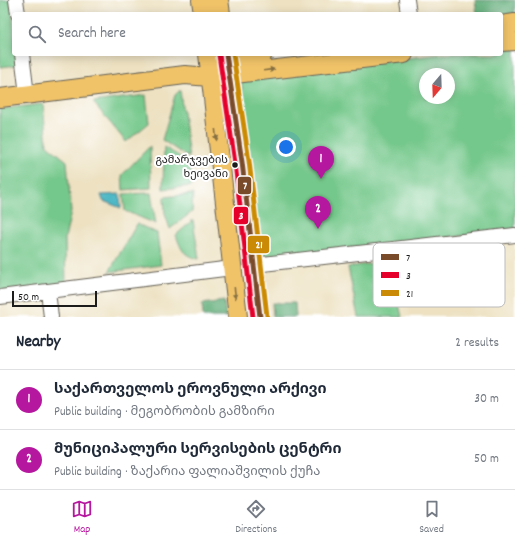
<!DOCTYPE html>
<meta charset="utf-8">
<style>
body{margin:0;font-family:Dekko,"Noto Sans Georgian",sans-serif;background:#f6f6f7;color:#1f2937}
.compass{position:absolute;left:419px;top:68px;width:36px;height:36px;border-radius:50%;background:#fff;box-shadow:0 2px 10px #0003;rotate:199deg}
.scale{position:absolute;left:12px;bottom:10px;width:85px;box-sizing:border-box;padding-left:4px;border:2px solid #1c1c1c;border-top:0;font-size:11px;line-height:14px;white-space:nowrap;color:#1c1c1c;-webkit-text-stroke:3px #fff;paint-order:stroke}
.you{position:absolute;left:286px;top:147px;width:14px;height:14px;margin:-10px;border:3px solid #fff;border-radius:50%;background:#1a73e8;box-shadow:0 0 0 6px #1a73e833}
.badge{display:grid;place-items:center;width:26px;height:26px;border-radius:50%;background:#b5179e;color:#fff;font-size:13px;font-weight:700}
.pin{position:absolute;translate:-50% -33px;filter:drop-shadow(0 1px 2px #0008)}
.pin::after{content:'';position:absolute;top:21px;width:14px;height:12px;background:inherit;clip-path:polygon(0 0,100% 0,50% 100%)}
.list{margin:0;padding:0;list-style:none}
h2{display:flex;justify-content:space-between;align-items:center;height:52px;margin:0;padding:0 16px;font-size:17px}
h2 small{font-size:13px;font-weight:400;color:#747a83}
.list li{display:grid;grid-template-columns:26px 1fr auto;gap:12px;align-items:center;box-sizing:border-box;height:60px;padding:0 16px;border-top:1px solid #e0e1e3}
.list b{display:block;font-size:15px;white-space:nowrap}
.list p{margin:0;font-size:13px;white-space:nowrap;color:#747a83}
.list em{font-size:13px;font-style:normal;color:#747a83}
.icon{flex:none;width:22px;height:22px;fill:none;stroke:currentColor;stroke-width:2;stroke-linecap:round;stroke-linejoin:round}
.map{position:relative;flex:none;width:515px;height:317px;overflow:hidden}
.search{position:absolute;background:#fff;box-shadow:0 2px 10px #0003;left:12px;right:12px;top:12px;height:44px;display:flex;align-items:center;gap:10px;box-sizing:border-box;padding:0 14px;border-radius:4px;color:#747a83;font-size:15px}
.sheet{height:172px;background:#fff}
nav{display:flex;justify-content:space-around;align-items:center;box-sizing:border-box;height:56px;border-top:1px solid #e0e1e3;background:#fff;font-size:11px;color:#747a83}
nav a{display:grid;justify-items:center;gap:2px}
nav .on{color:#b5179e}
.map>svg:first-child{display:block}
.green{fill:#74c88b;stroke:#487254;fill-rule:evenodd}
.forest{fill:#5fac77;stroke:#3e644a}
.water{fill:#48b5c3;stroke:#326870}
.lines{fill:none;stroke-linecap:round;stroke-linejoin:round}
.minor-casing{stroke:#656156;stroke-width:16}
.major-casing{stroke:#656156;stroke-width:20}
.minor{stroke:#fff;stroke-width:14}
.major{stroke:#f0c369;stroke-width:18}
.bus-1-casing{stroke:#fff;stroke-width:8}
.bus-2-casing{stroke:#fff;stroke-width:8}
.bus-3-casing{stroke:#fff;stroke-width:8}
.bus-1{stroke:#7a4b2a;stroke-width:5}
.bus-2{stroke:#e4002b;stroke-width:5}
.bus-3{stroke:#cb8a06;stroke-width:5}
.oneway{fill:#867042}
.bus-dot{fill:#1c1c1c;stroke:#fff;stroke-width:1.5}
.labels{text-anchor:middle;stroke-width:4;stroke-linejoin:round;paint-order:stroke}
.bus-label{font-size:11px;fill:#1c1c1c;stroke:#fff;text-anchor:end}
.key{fill:#fff;stroke:#bbb;stroke-width:1}
.key-label{font-size:11px;fill:#1c1c1c}
.line-badge{stroke:#fff;stroke-width:1.5}
.badge-label{font-size:11px;text-anchor:middle;font-weight:bold;fill:#fff}
</style>
<div class="map">
<svg width="515" height="317" viewBox="0 0 515 317">
<rect width="100%" height="100%" fill="#fff"/>
<filter id="ink" filterUnits="userSpaceOnUse"><feTurbulence type="fractalNoise" baseFrequency=".025" numOctaves="2"/><feDisplacementMap in="SourceGraphic" scale="8" xChannelSelector="R" yChannelSelector="G"/><feConvolveMatrix kernelMatrix="1 2 1 2 8 2 1 2 1" color-interpolation-filters="sRGB"/></filter>
<filter id="wash" filterUnits="userSpaceOnUse"><feTurbulence type="fractalNoise" baseFrequency=".012" numOctaves="4" result="noise"/><feDisplacementMap in="SourceGraphic" scale="16" xChannelSelector="R" yChannelSelector="G"/><feGaussianBlur stdDeviation="0.9" result="paint"/><feColorMatrix in="noise" values="0 0 0 0 0 0 0 0 0 0 0 0 0 0 0 0 0 1.4 0 .05"/><feComposite in="paint" operator="in"/></filter>
<g filter="url(#wash)">
<rect width="100%" height="100%" fill="#ede1c1"/>
<!-- green -->
<path class="green" d="M 0,0 L 11,0 L 14,28 L 14,54 L 17,54 L 18,65 L 0,67 Z
M 515,45 L 515,230 L 264,258 L 258,253 L 241,78 L 442,54 L 501,54 L 501,47 ZM 425,74 L 449,74 L 449,98 L 425,98 Z
M 180,90 L 189,158 L 162,140 L 175,95 Z
M 146,95 L 149,123 L 126,142 L 93,102 Z
M 43,104 L 47,145 L 67,161 L 71,212 L 65,238 L 66,285 L 0,293 L 0,109 Z
M 150,146 L 151,188 L 123,190 L 122,175 Z
M 164,147 L 189,162 L 192,186 L 163,189 Z
M 151,193 L 156,224 L 125,211 L 123,194 Z
M 193,194 L 192,212 L 170,229 L 165,214 L 164,197 Z
M 193,220 L 199,259 C 183,256 181,249 176,235 Z
M 137,224 L 157,233 L 161,265 L 109,272 Z
M 389,261 L 402,317 L 358,317 L 348,267 Z"/>
<!-- forest -->
<path class="forest" d="M 475,0 L 515,0 L 515,16 L 501,18 L 501,14 L 477,14 Z
M 224,301 L 226,317 L 203,317 L 202,304 Z
M 272,303 L 295,303 L 296,317 L 273,317 Z"/>
<!-- water -->
<path class="water" d="M 120,194 L 121,208 L 103,201 L 101,195 Z"/>
</g>
<g filter="url(#ink)">
<g class="lines">
<defs>
<path id="minor" d="M 16,0 L 18,14
M 407,0 L 409,14
M 22,54 L 27,95
M 254,265 L 515,235
M 48,291 L 51,317
M 0,297 L 232,268"/>
<path id="major" d="M 201,0 L 203,14
M 219,0 L 221,14
M 501,25 L 515,23
M 501,42 L 515,41
M 208,54 L 238,317
M 226,54 L 242,162 L 260,317
M 216,60 L 263,54
M 0,98 L 185,75 L 210,77 L 404,54"/>
</defs>
<!-- minor casing -->
<use href="#minor" class="minor-casing"/>
<!-- major casing -->
<use href="#major" class="major-casing"/>
<!-- minor -->
<use href="#minor" class="minor"/>
<!-- major -->
<use href="#major" class="major"/>
<defs>
<path id="bus-1" d="M 226,54 L 242,162 L 260,317"/>
<path id="bus-2" d="M 219,55 L 235,163 L 253,317"/>
<path id="bus-3" d="M 233,54 L 249,161 L 267,316"/>
</defs>
<!-- bus-1 casing -->
<use href="#bus-1" class="bus-1-casing"/>
<!-- bus-2 casing -->
<use href="#bus-2" class="bus-2-casing"/>
<!-- bus-3 casing -->
<use href="#bus-3" class="bus-3-casing"/>
<!-- bus-1 -->
<use href="#bus-1" class="bus-1"/>
<!-- bus-2 -->
<use href="#bus-2" class="bus-2"/>
<!-- bus-3 -->
<use href="#bus-3" class="bus-3"/>
</g>
<!-- one-way arrows -->
<defs><path id="oneway-solid" d="M-6-.8H1V-3.2L6.5 0L1 3.2V.8H-6Z"/></defs>
<g class="oneway">
<use href="#oneway-solid" transform="translate(269 70) rotate(-7)"/>
<use href="#oneway-solid" transform="translate(216 135) rotate(84)"/>
<use href="#oneway-solid" transform="translate(235 293) rotate(83)"/>
</g>
</g>
<!-- markers -->
<circle class="bus-dot" cx="235" cy="165" r="3.5"/>
<g class="labels">
<!-- bus labels -->
<g class="bus-label">
<text x="228" y="163">გამარჯვების<tspan x="228" dy="14">ხეივანი</tspan></text>
</g>
</g>
<!-- legend -->
<rect x="373" y="243" width="132" height="64" rx="6" class="key"/>
<rect x="381" y="254" width="18" height="6" fill="#7a4b2a"/>
<rect x="381" y="272" width="18" height="6" fill="#e4002b"/>
<rect x="381" y="290" width="18" height="6" fill="#cb8a06"/>
<g class="key-label">
<text x="406" y="261">7</text>
<text x="406" y="279">3</text>
<text x="406" y="297">21</text>
</g>
<g class="line-badge">
<rect x="237" y="176" width="15" height="19" rx="4" fill="#7a4b2a"/>
<rect x="233" y="206" width="16" height="19" rx="4" fill="#e4002b"/>
<rect x="247" y="235" width="23" height="19" rx="4" fill="#cb8a06"/>
</g>
<g class="badge-label">
<text x="245" y="189">7</text>
<text x="241" y="219">3</text>
<text x="259" y="248">21</text>
</g>
</svg>
<svg class="compass" viewBox="-18 -18 36 36"><path d="M0-13l5 13h-10z" fill="#e53935"/><path d="M0 13l5-13h-10z" fill="#747a83"/></svg>
<div class="scale">50 m</div>
<div class="you"></div>
<div class="pin badge" style="left:321px;top:179px">1</div>
<div class="pin badge" style="left:318px;top:229px">2</div>
<div class="search"><svg class="icon" aria-label="search" viewBox="0 0 24 24"><circle cx="10" cy="10" r="6"/><path d="M15 15l6 6"/></svg>Search here</div>
</div>
<section class="sheet">
<h2>Nearby<small>2 results</small></h2>
<ul class="list">
<li><span class="badge">1</span><div><b>საქართველოს ეროვნული არქივი</b><p>Public building · მეგობრობის გამზირი</p></div><em>30 m</em></li>
<li><span class="badge">2</span><div><b>მუნიციპალური სერვისების ცენტრი</b><p>Public building · ზაქარია ფალიაშვილის ქუჩა</p></div><em>50 m</em></li>
</ul>
</section>
<nav>
<a class="on"><svg class="icon" aria-label="map" viewBox="0 0 24 24"><path d="M3 6l6-2 6 2 6-2v14l-6 2-6-2-6 2zM9 4v14M15 6v14"/></svg>Map</a>
<a><svg class="icon" aria-label="directions" viewBox="0 0 24 24"><path d="M12 3l9 9-9 9-9-9zM9 14v-3h6M13 9l2 2-2 2"/></svg>Directions</a>
<a><svg class="icon" aria-label="saved" viewBox="0 0 24 24"><path d="M7 4h10v16l-5-4-5 4z"/></svg>Saved</a>
</nav>
